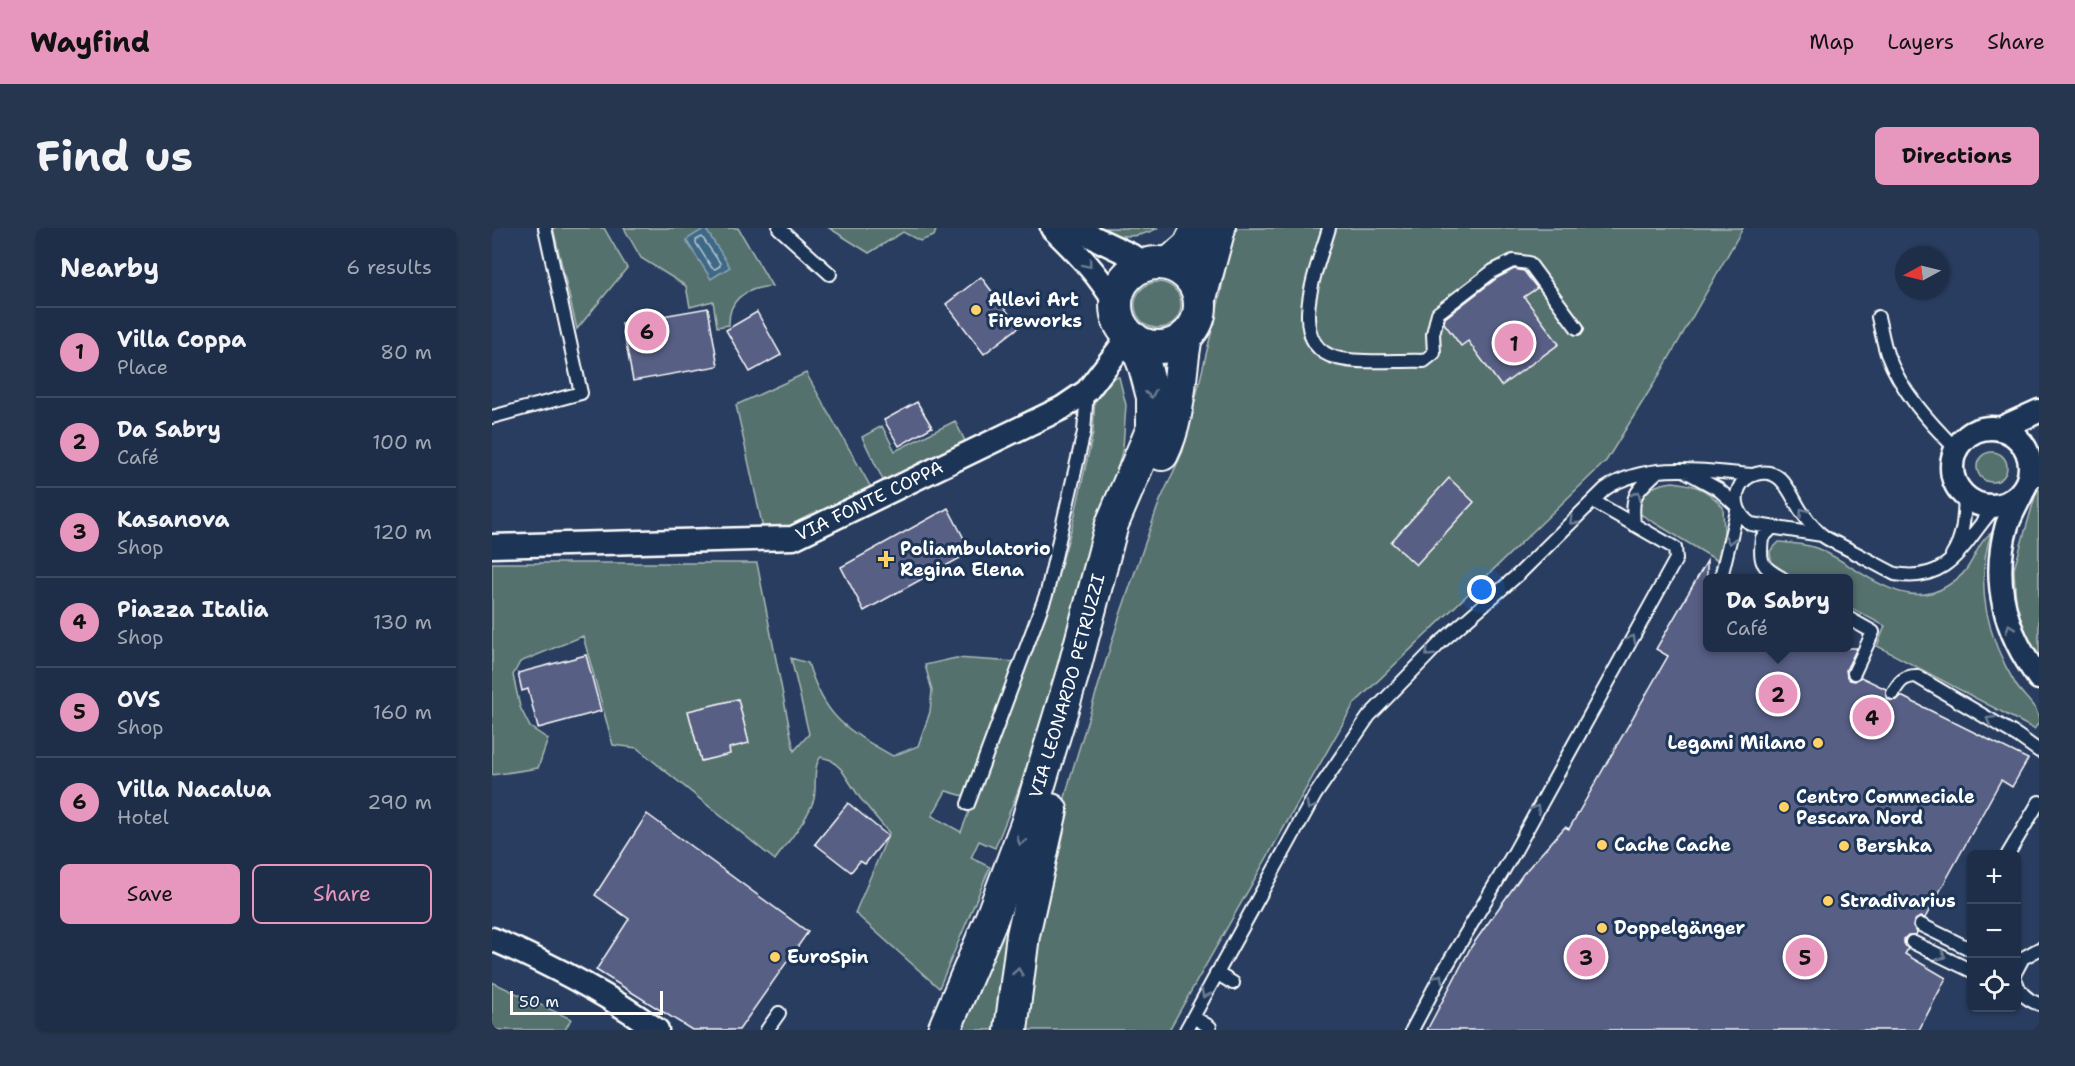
<!DOCTYPE html>
<meta charset="utf-8">
<style>
body{margin:0;font-family:"Shantell Sans",sans-serif;background:#27364f;color:#f1f3f6}
.controls{position:absolute;right:18px;bottom:18px;display:grid;overflow:hidden;border-radius:9px;box-shadow:0 2px 4px #0004}
.controls button{width:54px;height:54px;display:grid;place-items:center;padding:0;border:0;border-bottom:2px solid #3c4a60;background:#1f2e48;color:#f1f3f6;font:30px sans-serif}
.compass{position:absolute;left:1403px;top:18px;width:54px;height:54px;border-radius:50%;background:#1f2e48;box-shadow:0 2px 4px #0004;rotate:263deg}
.scale{position:absolute;left:18px;bottom:15px;width:153px;box-sizing:border-box;padding-left:6px;border:3px solid #fff;border-top:0;font-size:16px;line-height:21px;white-space:nowrap;color:#fff;-webkit-text-stroke:4px #1d3557;paint-order:stroke}
.you{position:absolute;left:990px;top:362px;width:21px;height:21px;margin:-15px;border:4px solid #fff;border-radius:50%;background:#1a73e8;box-shadow:0 0 0 9px #1a73e833}
.badge{display:grid;place-items:center;width:39px;height:39px;border-radius:50%;background:#e797bd;color:#111;font-size:20px;font-weight:700}
.pin{position:absolute;translate:-50% -50%;border:3px solid #fff;box-shadow:0 2px 6px #0006}
.popup{position:absolute;left:1211px;top:346px;width:150px;height:78px;box-sizing:border-box;display:grid;place-content:center;border-radius:9px;background:#1f2e48;filter:drop-shadow(0 2px 4px #0005);font-size:20px;white-space:nowrap;color:#a1a8b4}
.popup b{font-size:22px;color:#f1f3f6}
.popup::after{content:'';position:absolute;left:50%;top:100%;margin-left:-12px;border:12px solid transparent;border-top-color:#1f2e48}
.list{margin:0;padding:0;list-style:none}
h2{display:flex;justify-content:space-between;align-items:center;height:78px;margin:0;padding:0 24px;font-size:26px}
h2 small{font-size:20px;font-weight:400;color:#a1a8b4}
.list li{display:grid;grid-template-columns:39px 1fr auto;gap:18px;align-items:center;box-sizing:border-box;height:90px;padding:0 24px;border-top:2px solid #3c4a60}
.list b{display:block;font-size:22px;white-space:nowrap}
.list p{margin:0;font-size:20px;white-space:nowrap;color:#a1a8b4}
.list em{font-size:20px;font-style:normal;color:#a1a8b4}
.actions{display:flex;gap:12px;padding:18px 24px}
.actions a{flex:1;padding:14px 0;border:2px solid #e797bd;border-radius:9px;text-align:center;font-size:21px;color:#e797bd}
.actions .main{background:#e797bd;color:#111}
.icon{flex:none;width:33px;height:33px;fill:none;stroke:currentColor;stroke-width:2;stroke-linecap:round;stroke-linejoin:round}
.map{position:relative;flex:none;width:1547px;height:802px;overflow:hidden;border-radius:9px}
header{display:flex;align-items:center;gap:36px;box-sizing:border-box;height:84px;padding:0 30px;background:#e797bd;color:#111}
header strong{font-size:28px}
nav{display:flex;gap:33px;margin-inline-start:auto;font-size:21px}
.intro{display:flex;align-items:center;justify-content:space-between;box-sizing:border-box;height:144px;padding:0 36px}
h1{margin:0;font-size:42px}
.button{padding:15px 27px;border-radius:9px;background:#e797bd;color:#111;font-size:21px;font-weight:700}
main{display:flex;gap:36px;padding:0 36px}
aside{flex:1;background:#1f2e48;border-radius:9px;box-shadow:0 2px 4px #0004}
.map>svg:first-child{display:block}
.green{fill:#55716e;stroke:#aab8b6;stroke-width:1.5}
.water{fill:#3e6886;stroke:#8ba4b6;stroke-width:1.5}
.lines{fill:none;stroke-linecap:round;stroke-linejoin:round}
.shore{stroke:#b2c3cf;stroke-width:1.5}
.building{fill:#595f85;stroke:#fff;stroke-width:1.5}
.lane-casing{stroke:#fff;stroke-width:16}
.street-casing{stroke:#fff;stroke-width:27}
.secondary-casing{stroke:#fff;stroke-width:36}
.lane{stroke:#1d3557;stroke-width:12}
.street{stroke:#1d3557;stroke-width:22}
.secondary{stroke:#1d3557;stroke-width:32}
.oneway{stroke:#6c7c92}
.poi-dot{fill:#ffd166;stroke:#1d3557;stroke-width:2}
.labels{text-anchor:middle;stroke-width:6;stroke-linejoin:round;paint-order:stroke}
.poi-label{font-size:18px;font-weight:bold;fill:#fff;stroke:#1d3557;text-anchor:start}
.street-label{font-size:18px;fill:#fff;stroke:#1d3557}
</style>
<header>
<strong>Wayfind</strong>
<nav><a>Map</a><a>Layers</a><a>Share</a></nav>
</header>
<div class="intro"><h1>Find us</h1><a class="button">Directions</a></div>
<main>
<aside>
<h2>Nearby<small>6 results</small></h2>
<ul class="list">
<li><span class="badge">1</span><div><b>Villa Coppa</b><p>Place</p></div><em>80 m</em></li>
<li><span class="badge">2</span><div><b>Da Sabry</b><p>Café</p></div><em>100 m</em></li>
<li><span class="badge">3</span><div><b>Kasanova</b><p>Shop</p></div><em>120 m</em></li>
<li><span class="badge">4</span><div><b>Piazza Italia</b><p>Shop</p></div><em>130 m</em></li>
<li><span class="badge">5</span><div><b>OVS</b><p>Shop</p></div><em>160 m</em></li>
<li><span class="badge">6</span><div><b>Villa Nacalua</b><p>Hotel</p></div><em>290 m</em></li>
</ul>
<div class="actions"><a class="main">Save</a><a>Share</a></div>
</aside>
<div class="map">
<svg width="1547" height="802" viewBox="0 0 1547 802">
<rect width="100%" height="100%" fill="#293d60"/>
<filter id="ink" filterUnits="userSpaceOnUse"><feTurbulence type="fractalNoise" baseFrequency=".0167" numOctaves="2"/><feDisplacementMap in="SourceGraphic" scale="12" xChannelSelector="R" yChannelSelector="G"/><feConvolveMatrix kernelMatrix="1 2 1 2 8 2 1 2 1" color-interpolation-filters="sRGB"/></filter>
<g filter="url(#ink)">
<!-- green -->
<path class="green" d="M 61,0 L 112,0 L 135,40 L 85,101 Z
M 132,0 L 246,0 L 280,58 C 256,60 236,70 237,97 L 225,99 L 221,73 L 198,79 L 194,58 L 149,30 Z
M 337,0 L 445,0 L 442,8 L 428,13 L 411,4 L 377,25 Z
M 604,0 L 666,0 C 645,11 625,11 604,0 Z
M 741,0 L 1251,0 L 1169,144 L 1114,233 L 862,476 L 677,802 L 527,802 L 553,645 L 579,547 L 628,387 L 667,275 L 691,223 L 729,64 Z
M643 77a23 23 0 1 1 46 0a23 23 0 1 1-46 0Z
M 314,145 L 381,263 L 301,306 L 272,305 L 244,177 Z
M 619,149 L 627,149 L 634,177 L 631,219 L 616,282 L 545,516 L 503,620 L 487,613 L 479,630 L 498,639 L 447,760 L 363,685 L 397,605 L 368,570 L 349,541 L 339,532 L 329,529 C 320,539 325,557 322,571 C 315,593 296,613 283,632 L 145,520 L 121,517 L 91,408 L 28,434 L 21,447 L 28,479 L 38,499 L 56,511 L 46,540 L 0,547 L 0,335 L 265,335 L 302,523 L 317,506 L 299,430 L 316,435 C 333,490 353,501 401,528 L 426,518 L 438,484 L 440,462 L 433,437 L 464,430 L 524,434 L 472,568 L 454,563 L 440,588 L 469,604 L 557,379 L 581,295 L 601,205 L 603,167 Z
M 463,193 L 473,213 L 392,254 L 370,209 L 390,198 L 403,223 Z
M1485 239a15 15 0 1 1 30 0a15 15 0 1 1-30 0Z
M 1181,254 C 1205,257 1215,261 1231,279 L 1232,305 L 1226,333 L 1148,286 L 1145,275 C 1154,261 1164,256 1181,254 Z
M 1545,262 L 1547,262 L 1547,432 L 1531,406 L 1524,375 L 1522,341 Z
M 1499,305 C 1482,358 1496,411 1524,457 C 1533,471 1547,478 1547,495 L 1542,501 L 1385,418 L 1393,398 L 1357,379 L 1356,350 C 1333,350 1278,359 1278,323 L 1287,314 C 1299,315 1312,316 1324,320 C 1364,335 1409,387 1455,358 C 1461,354 1469,349 1473,343 C 1483,331 1486,314 1499,305 Z
M 543,611 L 510,802 L 469,802 Z
M 0,754 L 79,791 L 73,802 L 0,802 Z"/>
<!-- water -->
<path class="water" d="M 213,0 L 238,39 L 219,51 L 194,12 Z"/>
<g class="lines">
<!-- shore -->
<path class="shore" d="M 210,9 L 228,35 L 228,38 L 223,41 L 220,40 L 204,15 L 204,12 Z"/>
</g>
<!-- building -->
<path class="building" d="M 1022,41 L 1032,43 L 1045,60 L 1032,69 L 1067,116 L 1009,158 L 976,113 L 969,118 L 952,95 L 953,90 L 1005,50 Z
M 489,49 L 527,99 L 492,126 L 454,76 Z
M 216,80 L 226,138 L 141,153 L 130,95 Z
M 265,84 L 289,127 L 258,144 L 234,102 Z
M 425,174 L 440,199 L 407,218 L 392,192 Z
M 957,250 L 982,274 L 924,337 L 899,314 Z
M 456,280 L 479,324 L 372,383 L 349,339 Z
M 1215,333 L 1215,420 L 1365,420 L 1354,442 L 1355,449 L 1358,452 L 1363,453 L 1369,449 L 1394,461 L 1394,469 L 1397,472 L 1405,472 L 1409,468 L 1536,531 L 1520,559 L 1509,552 L 1433,690 L 1428,689 L 1422,693 L 1421,698 L 1425,704 L 1424,707 L 1416,707 L 1412,711 L 1412,715 L 1416,721 L 1413,726 L 1454,750 L 1427,802 L 935,802 L 979,719 L 1031,646 L 1073,599 L 1077,601 L 1176,428 L 1164,421 Z
M 94,427 L 109,483 L 46,500 L 36,461 L 30,463 L 26,445 Z
M 246,471 L 257,515 L 237,520 L 238,526 L 209,533 L 196,483 Z
M 356,575 L 396,608 L 373,636 L 368,633 L 359,644 L 323,616 Z
M 155,586 L 316,704 L 247,802 L 200,802 L 104,742 L 137,691 L 103,667 Z"/>
<g class="lines">
<defs>
<path id="lane" d="M 287,0 L 338,46
M 837,0 C 827,36 791,116 845,130 C 865,136 909,132 932,133 L 942,125 L 941,106 L 946,85 L 1001,43 L 1021,33 L 1037,35 L 1085,100
M 1386,89 C 1389,101 1391,114 1395,126 C 1409,163 1437,194 1464,221
M 0,189 L 89,165 L 53,0
M 1195,244 L 1226,261 L 1246,279
M 1536,251 L 1547,251
M 1142,297 C 1139,266 1143,265 1165,244
M 1280,300 L 1270,310 C 1267,333 1269,339 1290,350
M 1330,307 L 1259,296 C 1247,288 1241,273 1247,260 C 1250,253 1257,248 1264,246 C 1290,238 1298,266 1309,283 C 1315,291 1322,301 1330,307 C 1336,312 1344,315 1350,318 C 1368,327 1385,337 1403,346 C 1460,356 1472,312 1504,278
M 1460,327 C 1472,308 1472,290 1473,268
M 1230,345 L 1246,279
M 1356,390 L 1381,404 L 1362,445
M 1401,465 C 1407,454 1412,448 1424,448 L 1526,508 L 1547,523
M 476,576 L 555,364 L 592,204 L 595,163
M 1516,626 L 1547,574
M 1429,697 L 1480,722
M 1420,714 L 1480,743
M 1524,743 L 1531,730 L 1547,721
M 724,745 L 741,755
M 1524,753 C 1527,765 1535,772 1547,776
M 701,789 L 718,799
M 275,802 L 287,785
M 694,802 L 823,567 L 877,488 L 949,414 L 1028,345 L 1113,261 C 1155,233 1213,243 1260,247
M 920,802 L 948,749 L 1023,623 L 1184,331 L 1183,320 L 1101,273"/>
<g id="street">
<path d="M 560,0 C 585,24 608,48 625,78"/>
<path d="M 582,0 L 657,36"/>
<circle cx="1499" cy="239" r="39"/>
<path d="M 1507,201 L 1547,183"/>
<path d="M 1531,263 C 1526,274 1519,286 1515,297 C 1499,353 1513,405 1547,450"/>
<path id="s1" d="M 0,318 L 301,310 L 570,180 L 595,163 L 638,107"/>
<path d="M 0,711 C 58,736 114,765 165,802"/>
</g>
<g id="secondary">
<circle cx="666" cy="77" r="42"/>
<path d="M 677,36 L 697,18 L 706,0"/>
<path d="M 708,70 L 727,0"/>
<path d="M 670,226 C 689,187 686,149 694,108"/>
<path id="s2" d="M 452,802 L 500,689 L 535,596 L 582,441 L 620,296 L 661,200 L 661,169 L 653,139 L 642,111"/>
<path d="M 519,802 L 531,707 L 559,582"/>
</g>
</defs>
<!-- lane casing -->
<use href="#lane" class="lane-casing"/>
<!-- street casing -->
<use href="#street" class="street-casing"/>
<!-- secondary casing -->
<use href="#secondary" class="secondary-casing"/>
<!-- lane -->
<use href="#lane" class="lane"/>
<!-- street -->
<use href="#street" class="street"/>
<!-- secondary -->
<use href="#secondary" class="secondary"/>
</g>
<!-- one-way arrows -->
<defs><path id="oneway-chevron" d="M-2-3.5L2.5 0L-2 3.5" fill="none" stroke-width="1.6" stroke-linecap="round" stroke-linejoin="round" transform="scale(1.5)"/></defs>
<g class="oneway">
<use href="#oneway-chevron" transform="translate(596 36) rotate(50)"/>
<use href="#oneway-chevron" transform="translate(659 166) rotate(79)"/>
<use href="#oneway-chevron" transform="translate(1145 267) rotate(-62)"/>
<use href="#oneway-chevron" transform="translate(1311 284) rotate(-125)"/>
<use href="#oneway-chevron" transform="translate(1081 293) rotate(135)"/>
<use href="#oneway-chevron" transform="translate(1238 312) rotate(103)"/>
<use href="#oneway-chevron" transform="translate(1518 400) rotate(-109)"/>
<use href="#oneway-chevron" transform="translate(1140 411) rotate(-62)"/>
<use href="#oneway-chevron" transform="translate(937 425) rotate(136)"/>
<use href="#oneway-chevron" transform="translate(1498 492) rotate(-150)"/>
<use href="#oneway-chevron" transform="translate(818 578) rotate(119)"/>
<use href="#oneway-chevron" transform="translate(1044 581) rotate(-62)"/>
<use href="#oneway-chevron" transform="translate(529 613) rotate(110)"/>
<use href="#oneway-chevron" transform="translate(1450 728) rotate(26)"/>
<use href="#oneway-chevron" transform="translate(526 744) rotate(-81)"/>
<use href="#oneway-chevron" transform="translate(947 750) rotate(-61)"/>
<use href="#oneway-chevron" transform="translate(713 766) rotate(117)"/>
</g>
</g>
<!-- markers -->
<g class="poi-dot">
<circle cx="484" cy="82" r="6"/>
<path d="M391 322h6v6h6v6h-6v6h-6v-6h-6v-6h6z"/>
<circle cx="1326" cy="515" r="6"/>
<circle cx="1292" cy="579" r="6"/>
<circle cx="1110" cy="617" r="6"/>
<circle cx="1352" cy="618" r="6"/>
<circle cx="1336" cy="673" r="6"/>
<circle cx="1110" cy="700" r="6"/>
<circle cx="283" cy="729" r="6"/>
</g>
<g class="labels">
<!-- poi labels -->
<g class="poi-label">
<text x="496" y="78">Allevi Art<tspan x="496" dy="21">Fireworks</tspan></text>
<text x="408" y="327">Poliambulatorio<tspan x="408" dy="21">Regina Elena</tspan></text>
<text x="1314" y="521" text-anchor="end">Legami Milano</text>
<text x="1304" y="575">Centro Commeciale<tspan x="1304" dy="21">Pescara Nord</tspan></text>
<text x="1122" y="623">Cache Cache</text>
<text x="1364" y="624">Bershka</text>
<text x="1348" y="679">Stradivarius</text>
<text x="1122" y="706">Doppelgänger</text>
<text x="295" y="735">EuroSpin</text>
</g>
<!-- street labels -->
<g class="street-label">
<text dy="6" stroke="none"><textPath href="#s1" startOffset="386">VIA FONTE COPPA</textPath></text>
<text dy="6" stroke="none"><textPath href="#s2" startOffset="366">VIA LEONARDO PETRUZZI</textPath></text>
</g>
</g>
</svg>
<div class="controls">
<button>+</button>
<button>−</button>
<button><svg class="icon" aria-label="locate" viewBox="0 0 24 24"><circle cx="12" cy="12" r="6"/><path d="M12 2v4M12 18v4M2 12h4M18 12h4"/></svg></button>
</div>
<svg class="compass" viewBox="-18 -18 36 36"><path d="M0-13l5 13h-10z" fill="#e53935"/><path d="M0 13l5-13h-10z" fill="#a1a8b4"/></svg>
<div class="scale">50 m</div>
<div class="you"></div>
<div class="pin badge" style="left:1022px;top:115px">1</div>
<div class="pin badge" style="left:1286px;top:466px">2</div>
<div class="popup"><b>Da Sabry</b>Café</div>
<div class="pin badge" style="left:1094px;top:729px">3</div>
<div class="pin badge" style="left:1380px;top:489px">4</div>
<div class="pin badge" style="left:1313px;top:729px">5</div>
<div class="pin badge" style="left:155px;top:103px">6</div>
</div>
</main>
